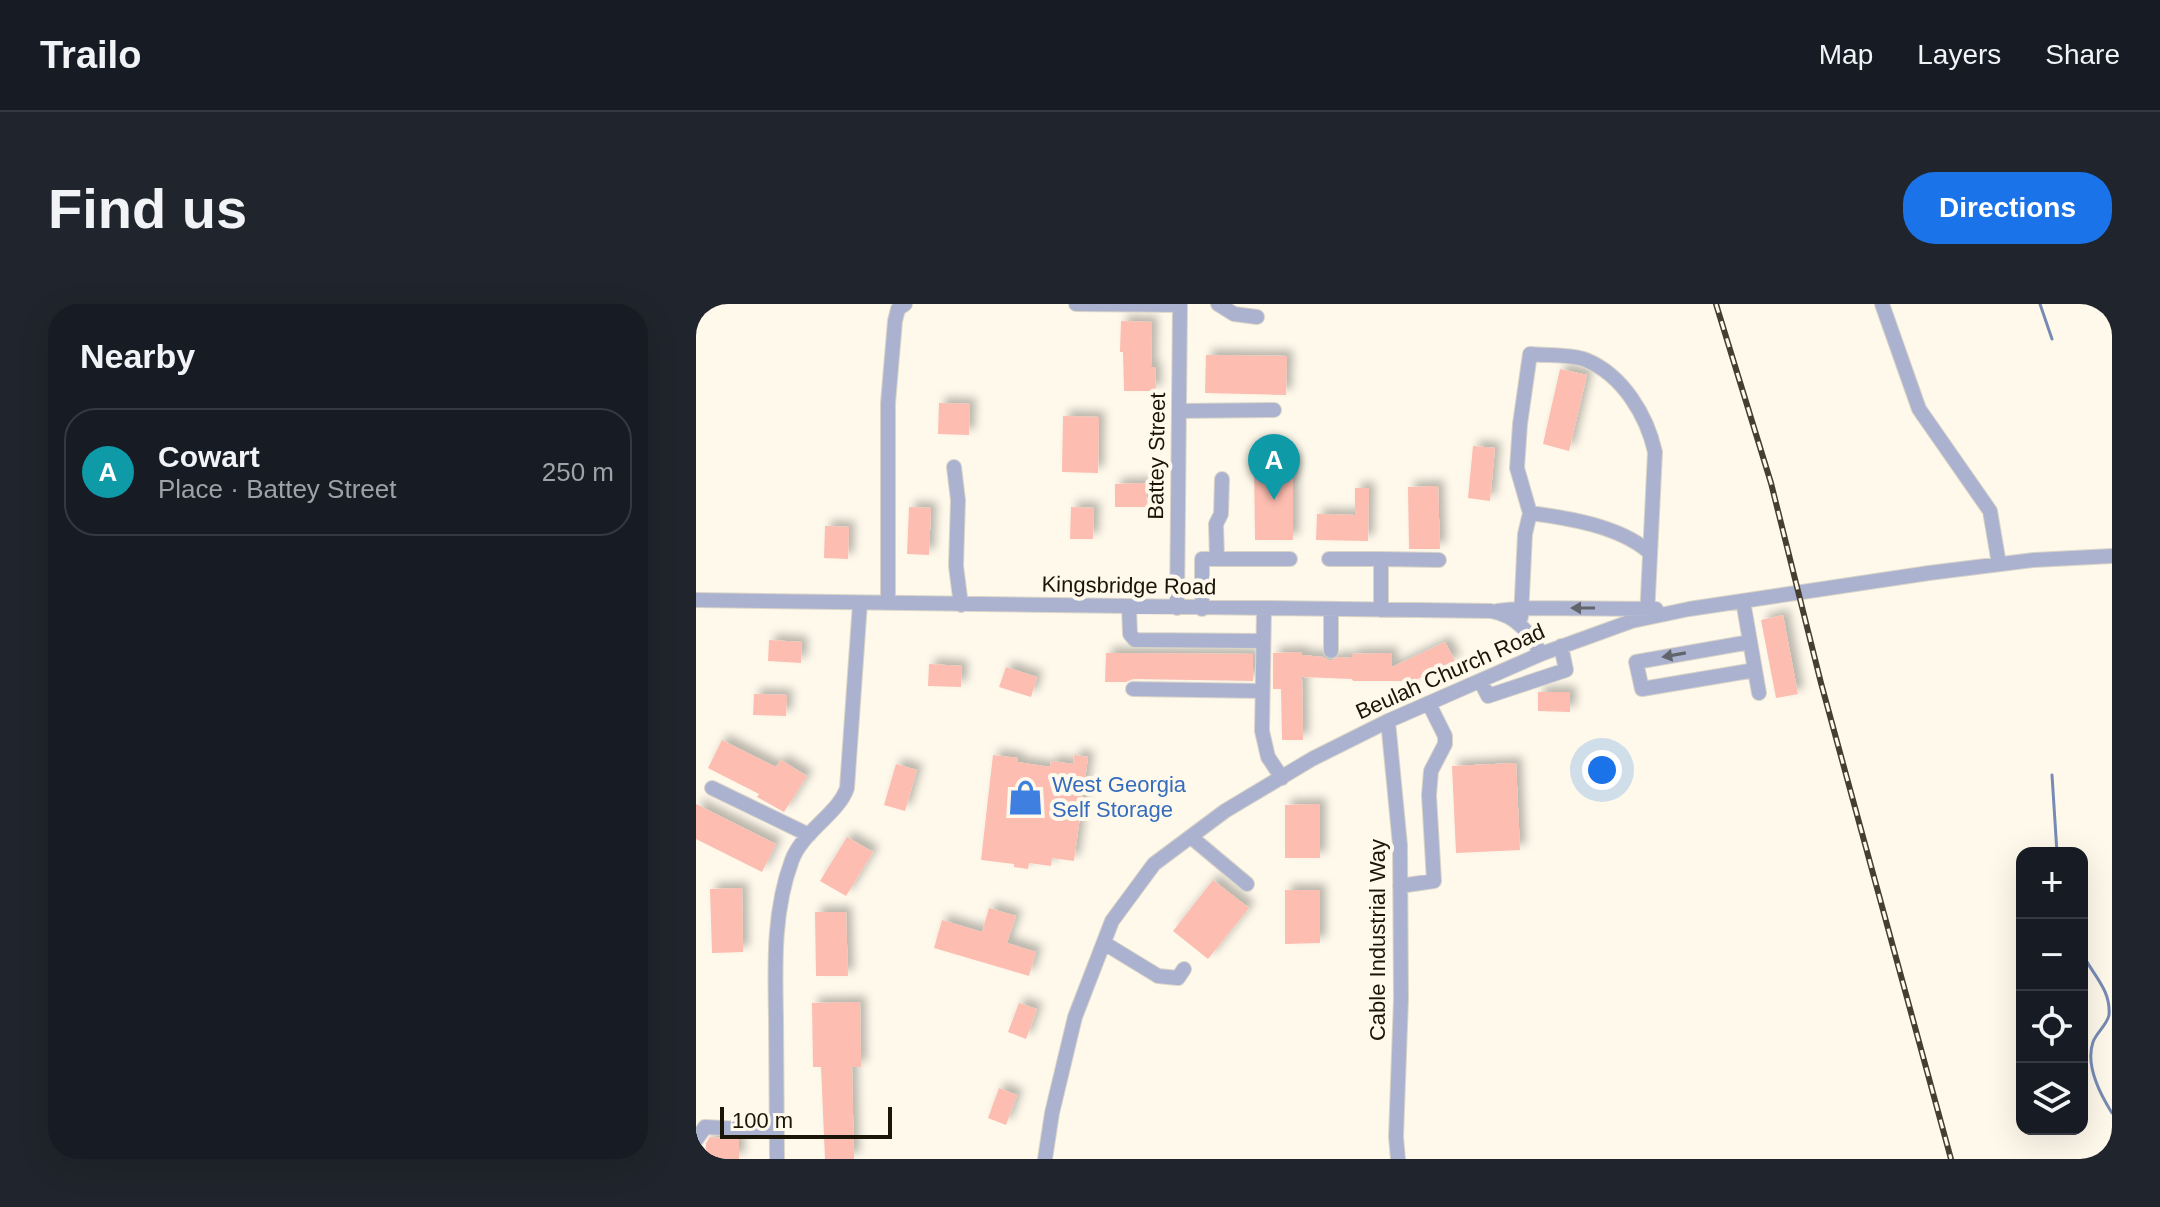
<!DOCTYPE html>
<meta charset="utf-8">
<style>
body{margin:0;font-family:Arial,sans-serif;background:#20242c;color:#f1f3f6}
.controls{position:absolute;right:24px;bottom:24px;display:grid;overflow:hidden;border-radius:16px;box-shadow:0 8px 32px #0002}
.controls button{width:72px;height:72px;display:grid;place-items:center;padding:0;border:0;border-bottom:2px solid #363941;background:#171b24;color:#f1f3f6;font:40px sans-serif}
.scale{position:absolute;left:24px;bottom:20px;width:172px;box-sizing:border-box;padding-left:8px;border:4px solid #1a1508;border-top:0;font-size:22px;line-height:28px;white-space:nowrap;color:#1a1508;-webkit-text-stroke:6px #fef9eb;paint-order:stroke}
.you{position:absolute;left:906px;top:466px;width:28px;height:28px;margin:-20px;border:6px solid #fff;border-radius:50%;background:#1a73e8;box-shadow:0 0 0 12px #1a73e833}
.badge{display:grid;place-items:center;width:52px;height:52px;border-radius:50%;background:#1a73e8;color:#fff;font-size:26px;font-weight:700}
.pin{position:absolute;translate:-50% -66px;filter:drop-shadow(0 2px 4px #0008)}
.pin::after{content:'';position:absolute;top:42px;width:28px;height:24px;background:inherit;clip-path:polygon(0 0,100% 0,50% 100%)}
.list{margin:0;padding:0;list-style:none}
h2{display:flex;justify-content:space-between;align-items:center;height:104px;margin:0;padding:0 32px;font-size:34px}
h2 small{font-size:26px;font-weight:400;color:#9ea1a6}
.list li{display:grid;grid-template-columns:52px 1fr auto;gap:24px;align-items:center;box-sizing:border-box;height:128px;margin:0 16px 16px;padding:0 16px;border:2px solid #363941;border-radius:32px}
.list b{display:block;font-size:30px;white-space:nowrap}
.list p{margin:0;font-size:26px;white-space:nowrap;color:#9ea1a6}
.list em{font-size:26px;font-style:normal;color:#9ea1a6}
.icon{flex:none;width:44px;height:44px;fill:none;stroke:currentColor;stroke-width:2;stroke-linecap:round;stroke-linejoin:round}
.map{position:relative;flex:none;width:1416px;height:855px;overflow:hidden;border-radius:32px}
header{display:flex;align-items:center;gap:48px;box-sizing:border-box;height:112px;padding:0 40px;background:#171b24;border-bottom:2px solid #363941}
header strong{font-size:38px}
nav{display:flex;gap:44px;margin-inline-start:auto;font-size:28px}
.intro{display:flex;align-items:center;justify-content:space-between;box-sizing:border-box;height:192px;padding:0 48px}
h1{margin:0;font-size:56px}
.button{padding:20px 36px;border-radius:32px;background:#1a73e8;color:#fff;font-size:28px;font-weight:700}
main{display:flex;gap:48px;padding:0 48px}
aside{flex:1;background:#171b24;border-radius:32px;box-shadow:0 8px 32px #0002}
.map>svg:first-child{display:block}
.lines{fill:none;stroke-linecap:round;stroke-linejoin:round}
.stream{stroke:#788bb4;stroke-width:3}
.building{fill:#fdbdb1;filter:url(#shadow)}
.minor-casing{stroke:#dad5c7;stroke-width:16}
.minor{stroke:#abb2d0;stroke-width:14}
.rail-casing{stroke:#443f32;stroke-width:6}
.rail{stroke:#fef9eb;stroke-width:3;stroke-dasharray:9;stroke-linecap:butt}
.oneway{fill:#62646c}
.labels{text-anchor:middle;stroke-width:8;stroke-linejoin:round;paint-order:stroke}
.street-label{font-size:22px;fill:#1a1508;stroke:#fef9eb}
.shop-label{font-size:22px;fill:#366cbe;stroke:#fef9eb;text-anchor:start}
</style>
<header>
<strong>Trailo</strong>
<nav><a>Map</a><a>Layers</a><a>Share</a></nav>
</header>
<div class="intro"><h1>Find us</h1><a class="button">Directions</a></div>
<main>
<aside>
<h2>Nearby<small></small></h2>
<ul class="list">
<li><span class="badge" style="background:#0f9aa8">A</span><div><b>Cowart</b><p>Place · Battey Street</p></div><em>250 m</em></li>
</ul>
</aside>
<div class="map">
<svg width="1416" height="855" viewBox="0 0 1416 855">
<defs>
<filter id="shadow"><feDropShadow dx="6" dy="-6" stdDeviation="4" flood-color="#0004"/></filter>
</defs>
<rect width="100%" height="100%" fill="#fef9eb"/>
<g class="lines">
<!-- stream -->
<path class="stream" d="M 1344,0 L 1356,35
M 1356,471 L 1361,549
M 1386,649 C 1396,670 1415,685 1413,711 C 1411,721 1400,729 1397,738 C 1389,761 1404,790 1416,809"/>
</g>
<!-- building -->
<path class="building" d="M 425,17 L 456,18 L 455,63 L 459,63 L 460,87 L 428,87 L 427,48 L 424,48 Z
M 510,51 L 591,52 L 590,91 L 509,89 Z
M 864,65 L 891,71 L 873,147 L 847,140 Z
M 243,99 L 274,100 L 273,131 L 242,130 Z
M 367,112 L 403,113 L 402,169 L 366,168 Z
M 777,142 L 799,144 L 794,197 L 772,194 Z
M 597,155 L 597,236 L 559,236 L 558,156 Z
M 450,179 L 451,203 L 419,203 L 419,180 Z
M 742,182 L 744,245 L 713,245 L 712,183 Z
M 659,184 L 673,184 L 672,237 L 620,236 L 621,210 L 659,211 Z
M 213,203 L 235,204 L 233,251 L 211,250 Z
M 375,203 L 398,204 L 397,235 L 374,235 Z
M 129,222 L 153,223 L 152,255 L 128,254 Z
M 1087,311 L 1102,390 L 1080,394 L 1065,316 Z
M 73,336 L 106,338 L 105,359 L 72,357 Z
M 749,338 L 759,357 L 711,380 L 709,377 L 657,377 L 656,375 L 606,373 L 607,436 L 586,436 L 585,385 L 577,385 L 577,349 L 606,348 L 606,351 L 627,353 L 634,357 L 642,353 L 656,354 L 656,350 L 696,349 L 696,363 Z
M 410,349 L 557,350 L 557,377 L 437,375 L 430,378 L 409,378 Z
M 233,360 L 266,362 L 265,383 L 232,382 Z
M 310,363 L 341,373 L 335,393 L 303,383 Z
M 842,388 L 874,388 L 874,408 L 842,407 Z
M 58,390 L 91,391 L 90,412 L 57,411 Z
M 26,436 L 80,463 L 85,456 L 111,472 L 88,508 L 61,493 L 63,490 L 12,464 Z
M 297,451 L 322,454 L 321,458 L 354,463 L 355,457 L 377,460 L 378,451 L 392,453 L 378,557 L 356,554 L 355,562 L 333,559 L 332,565 L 318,563 L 318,560 L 285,556 Z
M 820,459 L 824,546 L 760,549 L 756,462 Z
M 200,460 L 221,466 L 209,507 L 188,501 Z
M 0,500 L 80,540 L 66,568 L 0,535 Z
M 624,500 L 624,554 L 589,554 L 589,501 Z
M 151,533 L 177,548 L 150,592 L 124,577 Z
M 517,576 L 553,604 L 512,655 L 477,627 Z
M 46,584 L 47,648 L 16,649 L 14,585 Z
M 589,586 L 624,586 L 624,639 L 589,640 Z
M 293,604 L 320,612 L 311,639 L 340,648 L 333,672 L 238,644 L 246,616 L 286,628 Z
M 119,608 L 150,608 L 152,672 L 120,672 Z
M 164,698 L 165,763 L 156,763 L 158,855 L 129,855 L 125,763 L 117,763 L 116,699 Z
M 323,699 L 341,705 L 330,735 L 312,728 Z
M 303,784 L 321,791 L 310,821 L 292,814 Z
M 14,833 L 43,835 L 43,855 L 10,855 L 10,839 Z"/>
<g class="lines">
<defs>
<path id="minor" d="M 380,0 L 484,1
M 522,0 L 538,10 L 561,13
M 1186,0 L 1223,105 L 1294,207 L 1303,260
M 483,107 L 578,106
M 258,163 L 262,196 L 260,262 L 265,301
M 521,255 L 520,220 L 525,210 L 526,175
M 633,255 L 685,255
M 0,296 L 795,307 C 821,312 833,328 845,350
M 1047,297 L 1063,389
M 192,299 L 192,99 L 199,17 L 202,5 L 209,0
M 433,304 L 434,330 L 439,336 L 567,337
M 481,304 L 484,0
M 506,305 L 506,255 L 594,255
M 568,305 L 566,427 L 572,453 L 586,474
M 635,305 L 635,347
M 685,306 L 685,255 L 743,256
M 801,307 L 829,304 L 960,305
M 825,313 L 829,230 L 834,209
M 951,313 L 959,148 C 951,112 927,71 890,56 C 874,50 851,52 834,50 L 824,120 L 821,164 L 834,209 C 873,214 922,222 952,247
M 1054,338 L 940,358 L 946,385 L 1059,366
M 785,378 L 792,392 L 870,366 L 865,342
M 437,385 L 566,387
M 692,417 L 704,541 L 705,695 L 700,833 L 702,855
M 16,484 L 113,531
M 495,533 L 551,580
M 704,582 L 738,577 L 733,491 L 735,467 L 749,440 L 749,432 L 733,400
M 408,639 L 462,672 L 482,674 L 488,665
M 0,836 L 9,823 L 81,827
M 81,855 C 81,808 80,761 80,714 C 79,660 77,607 96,556 C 107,527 143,509 151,484 L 164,299
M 349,855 L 356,809 L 379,713 L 416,617 L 458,560 L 529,507 L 616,455 L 692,417 L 845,350 L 936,317 L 993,305 L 1233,269 L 1338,256 L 1416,252"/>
</defs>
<!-- minor casing -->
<use href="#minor" class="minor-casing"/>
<!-- minor -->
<use href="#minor" class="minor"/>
<defs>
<path id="rail" d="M 1020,0 L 1075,179 L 1125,379 L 1255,855"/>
</defs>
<!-- rail casing -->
<use href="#rail" class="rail-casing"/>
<!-- rail -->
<use href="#rail" class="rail"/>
</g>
<!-- one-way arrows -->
<defs><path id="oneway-solid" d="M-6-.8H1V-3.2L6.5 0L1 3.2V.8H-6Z" transform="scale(2)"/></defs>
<g class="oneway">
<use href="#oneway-solid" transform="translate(887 304) rotate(-180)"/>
<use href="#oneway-solid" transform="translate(978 351) rotate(170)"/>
</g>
<!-- icons -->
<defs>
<symbol id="shop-bare" viewBox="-9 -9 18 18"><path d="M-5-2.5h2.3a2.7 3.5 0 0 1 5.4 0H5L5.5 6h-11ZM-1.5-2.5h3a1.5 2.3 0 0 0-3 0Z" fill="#3f7fe0" stroke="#fef9eb" stroke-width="2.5" paint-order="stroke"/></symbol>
</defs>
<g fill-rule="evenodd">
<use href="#shop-bare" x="304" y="468" width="51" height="51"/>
</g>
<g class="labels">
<!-- street labels -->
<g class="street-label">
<text transform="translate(460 152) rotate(-89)" y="8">Battey Street</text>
<text transform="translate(433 281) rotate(1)" y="8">Kingsbridge Road</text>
<text transform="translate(754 367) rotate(-24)" y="8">Beulah Church Road</text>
<text transform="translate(681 636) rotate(-90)" y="8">Cable Industrial Way</text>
</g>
<!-- shop labels -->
<g class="shop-label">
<text x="356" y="488">West Georgia<tspan x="356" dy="25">Self Storage</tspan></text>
</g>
</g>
</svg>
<div class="controls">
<button>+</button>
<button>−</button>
<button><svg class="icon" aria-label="locate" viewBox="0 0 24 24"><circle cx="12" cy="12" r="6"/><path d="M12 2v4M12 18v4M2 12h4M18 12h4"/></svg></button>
<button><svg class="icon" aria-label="layers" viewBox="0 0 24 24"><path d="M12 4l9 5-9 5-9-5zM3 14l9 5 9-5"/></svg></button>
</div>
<div class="scale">100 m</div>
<div class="you"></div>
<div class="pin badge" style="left:578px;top:196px;background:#0f9aa8">A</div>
</div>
</main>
